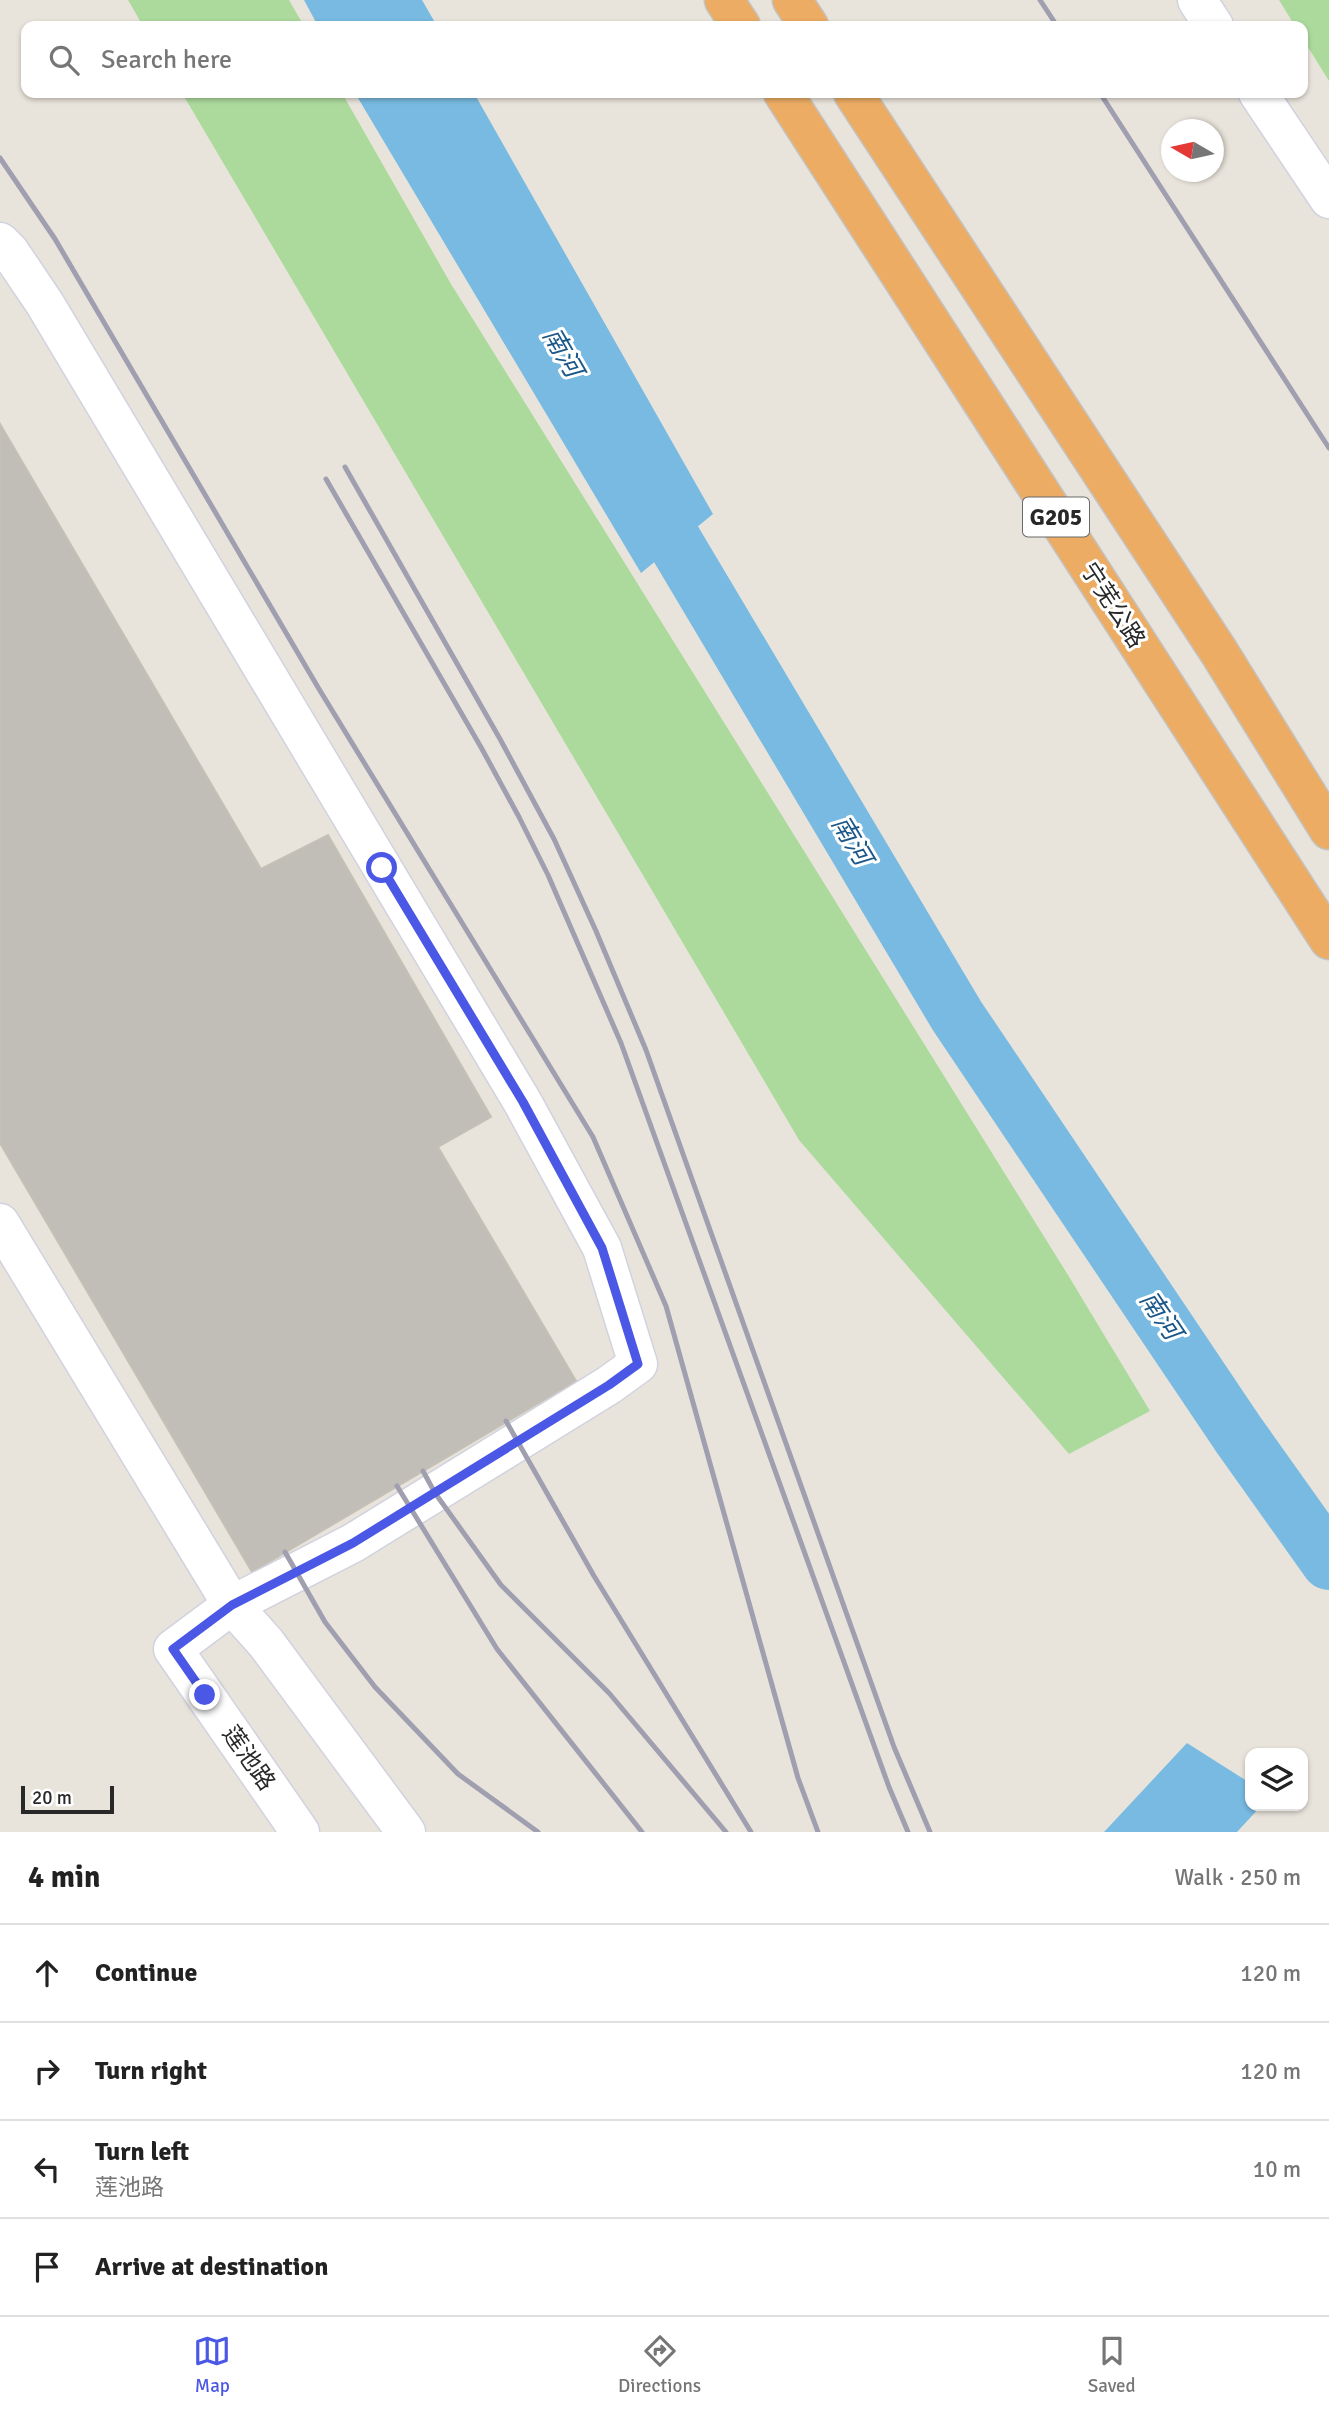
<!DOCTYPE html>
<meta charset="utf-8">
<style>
body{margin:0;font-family:Signika,"Noto Sans SC",sans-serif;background:#f2f2f2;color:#222}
.controls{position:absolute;right:21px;bottom:21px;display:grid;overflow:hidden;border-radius:14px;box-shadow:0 2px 5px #0004}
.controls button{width:63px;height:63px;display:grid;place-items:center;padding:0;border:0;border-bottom:2px solid #e0e0e0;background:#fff;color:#222;font:35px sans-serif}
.compass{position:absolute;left:1161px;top:119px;width:63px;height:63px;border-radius:50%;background:#fff;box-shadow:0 2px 5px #0004;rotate:279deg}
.scale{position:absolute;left:21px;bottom:18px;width:93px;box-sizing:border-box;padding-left:7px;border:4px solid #282828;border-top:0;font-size:19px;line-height:24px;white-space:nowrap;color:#282828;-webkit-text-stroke:5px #fff;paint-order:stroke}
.stop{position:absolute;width:21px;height:21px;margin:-16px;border:5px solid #4b58e6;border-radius:50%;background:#fff}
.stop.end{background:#4b58e6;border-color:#fff;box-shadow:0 2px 7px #0008}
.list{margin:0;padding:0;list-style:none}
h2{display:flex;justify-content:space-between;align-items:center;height:91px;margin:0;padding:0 28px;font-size:30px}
h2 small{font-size:23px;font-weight:400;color:#767676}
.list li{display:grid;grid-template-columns:46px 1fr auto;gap:21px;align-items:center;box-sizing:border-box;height:98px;padding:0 28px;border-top:2px solid #e0e0e0}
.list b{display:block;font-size:26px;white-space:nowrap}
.list p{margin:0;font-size:23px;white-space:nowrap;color:#767676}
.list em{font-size:23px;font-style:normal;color:#767676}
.icon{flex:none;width:38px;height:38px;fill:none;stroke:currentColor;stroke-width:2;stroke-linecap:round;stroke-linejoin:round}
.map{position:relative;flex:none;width:1329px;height:1832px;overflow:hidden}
.search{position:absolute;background:#fff;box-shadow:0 2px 5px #0004;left:21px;right:21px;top:21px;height:77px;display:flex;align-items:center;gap:18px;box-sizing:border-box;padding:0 24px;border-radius:14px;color:#767676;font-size:26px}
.sheet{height:483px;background:#fff}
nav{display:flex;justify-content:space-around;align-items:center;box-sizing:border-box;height:98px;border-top:2px solid #e0e0e0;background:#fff;font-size:19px;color:#767676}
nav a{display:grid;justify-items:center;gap:4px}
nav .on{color:#4b58e6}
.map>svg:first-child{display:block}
.green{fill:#acda9d}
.water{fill:#78bae1}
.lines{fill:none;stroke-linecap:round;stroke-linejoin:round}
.river{stroke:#78bae1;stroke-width:56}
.building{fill:#c1beb8;stroke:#c4c0b5;stroke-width:2}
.minor-casing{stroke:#d1d2df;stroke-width:41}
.highway-casing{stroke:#c3c3c3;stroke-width:41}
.minor{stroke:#fff;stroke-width:38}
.highway{stroke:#ecac63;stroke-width:38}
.rail{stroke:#9f9fb0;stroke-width:5}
.route{stroke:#4b58e6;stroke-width:9}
.labels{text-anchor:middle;stroke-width:6;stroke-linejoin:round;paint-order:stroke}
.shield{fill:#fff;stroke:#686868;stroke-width:2}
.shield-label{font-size:23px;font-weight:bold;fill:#282828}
.street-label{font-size:24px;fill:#282828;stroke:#fff}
.water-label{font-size:26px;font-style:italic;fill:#1b5889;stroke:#fff}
</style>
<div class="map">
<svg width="1329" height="1832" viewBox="0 0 1329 1832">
<rect width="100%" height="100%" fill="#e9e4db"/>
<!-- green -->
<path class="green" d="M 128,0 L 289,0 L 304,26 L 143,26 Z
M 1279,0 L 1329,0 L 1329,81 L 1303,39 L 1303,26 L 1295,26 Z
M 182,93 L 342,93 L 451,284 L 1068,1275 L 1150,1411 L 1069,1454 L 799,1140 Z"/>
<!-- water -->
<path class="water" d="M 304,0 L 422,0 L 437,26 L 318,26 Z
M 355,93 L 474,93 L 713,514 L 641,573 Z
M 1187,1743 L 1250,1783 L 1250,1806 L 1261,1806 L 1237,1832 L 1104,1832 Z"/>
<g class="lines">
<!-- river -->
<path class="river" d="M 636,477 L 957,1016 L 1238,1434 L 1329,1562"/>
</g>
<!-- building -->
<path class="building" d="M 0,424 L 261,869 L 328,835 L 491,1117 L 438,1147 L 576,1381 L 252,1572 L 0,1143 Z"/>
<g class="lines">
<defs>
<path id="minor" d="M 1197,0 L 1214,26
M 1258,93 L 1329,199
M 0,242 L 10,252 L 45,304 L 523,1103 L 602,1248 L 638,1364 L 609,1385 L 353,1543 L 232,1605 L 173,1649 L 300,1832
M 0,1223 L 232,1605 L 266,1643 L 406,1832"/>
<path id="highway" d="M 724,0 L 741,26
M 792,0 L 809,26
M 783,93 L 1329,940
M 853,93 L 1219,652 L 1329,830"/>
</defs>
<!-- minor casing -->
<use href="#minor" class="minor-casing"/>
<!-- highway casing -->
<use href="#highway" class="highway-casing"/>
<!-- minor -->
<use href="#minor" class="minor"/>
<!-- highway -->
<use href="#highway" class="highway"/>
<!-- rail -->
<path class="rail" d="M 1040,0 L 1057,26
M 1100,93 L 1329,448
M 0,158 L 55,239 L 319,689 L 593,1137 L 666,1306 L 798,1778 L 818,1832
M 345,467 L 500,739 L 554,839 L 596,931 L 646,1050 L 894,1747 L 930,1832
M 326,479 L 482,749 L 519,817 L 548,875 L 621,1043 L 889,1787 L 908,1832
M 506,1421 L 594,1576 L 751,1832
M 423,1471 L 435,1493 L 501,1585 L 609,1693 L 726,1832
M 397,1486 L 497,1649 L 642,1832
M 285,1552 L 325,1622 L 375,1687 L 458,1774 L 538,1832"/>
</g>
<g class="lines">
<!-- route -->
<path class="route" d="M 205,1695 L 173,1649 L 232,1605 L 353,1543 L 609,1385 L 638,1364 L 602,1248 L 523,1102 L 382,868"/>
</g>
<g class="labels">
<!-- shield labels -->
<rect class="shield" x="1023" y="497.5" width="66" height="39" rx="5"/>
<g class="shield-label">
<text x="1056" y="525">G205</text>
</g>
<!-- street labels -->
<g class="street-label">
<text transform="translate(1113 605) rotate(57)" y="8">宁芜公路</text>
<text transform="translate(249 1758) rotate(55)" y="8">莲池路</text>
</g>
<!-- water labels -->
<g class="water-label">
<text transform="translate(563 352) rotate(60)" y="9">南河</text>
<text transform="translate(852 840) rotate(59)" y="9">南河</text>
<text transform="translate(1161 1315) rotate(56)" y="9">南河</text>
</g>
</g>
</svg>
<div class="controls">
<button><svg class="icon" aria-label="layers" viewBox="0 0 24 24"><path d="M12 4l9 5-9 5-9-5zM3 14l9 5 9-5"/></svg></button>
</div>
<svg class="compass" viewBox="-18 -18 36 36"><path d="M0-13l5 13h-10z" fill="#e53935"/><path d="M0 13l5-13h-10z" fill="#767676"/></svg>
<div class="scale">20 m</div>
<div class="stop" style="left:382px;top:868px"></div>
<div class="stop end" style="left:205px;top:1695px"></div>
<div class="search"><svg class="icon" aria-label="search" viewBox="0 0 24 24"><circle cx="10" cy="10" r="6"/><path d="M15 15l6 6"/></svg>Search here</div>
</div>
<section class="sheet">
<h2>4 min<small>Walk · 250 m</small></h2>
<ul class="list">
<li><svg class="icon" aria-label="ahead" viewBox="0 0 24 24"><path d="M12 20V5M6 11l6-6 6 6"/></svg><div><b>Continue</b></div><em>120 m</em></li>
<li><svg class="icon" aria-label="right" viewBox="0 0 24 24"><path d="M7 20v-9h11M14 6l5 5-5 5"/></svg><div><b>Turn right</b></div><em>120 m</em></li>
<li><svg class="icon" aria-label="left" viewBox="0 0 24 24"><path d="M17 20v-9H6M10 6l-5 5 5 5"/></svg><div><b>Turn left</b><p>莲池路</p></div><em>10 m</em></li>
<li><svg class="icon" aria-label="arrive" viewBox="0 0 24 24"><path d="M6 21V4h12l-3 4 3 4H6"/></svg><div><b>Arrive at destination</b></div></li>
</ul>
</section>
<nav>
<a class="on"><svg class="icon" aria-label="map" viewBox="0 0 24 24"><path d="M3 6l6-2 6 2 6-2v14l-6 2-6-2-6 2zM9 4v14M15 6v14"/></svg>Map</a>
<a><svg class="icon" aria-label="directions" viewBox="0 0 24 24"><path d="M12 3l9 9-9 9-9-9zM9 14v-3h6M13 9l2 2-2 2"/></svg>Directions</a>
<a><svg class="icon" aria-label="saved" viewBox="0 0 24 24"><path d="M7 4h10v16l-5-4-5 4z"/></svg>Saved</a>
</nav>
